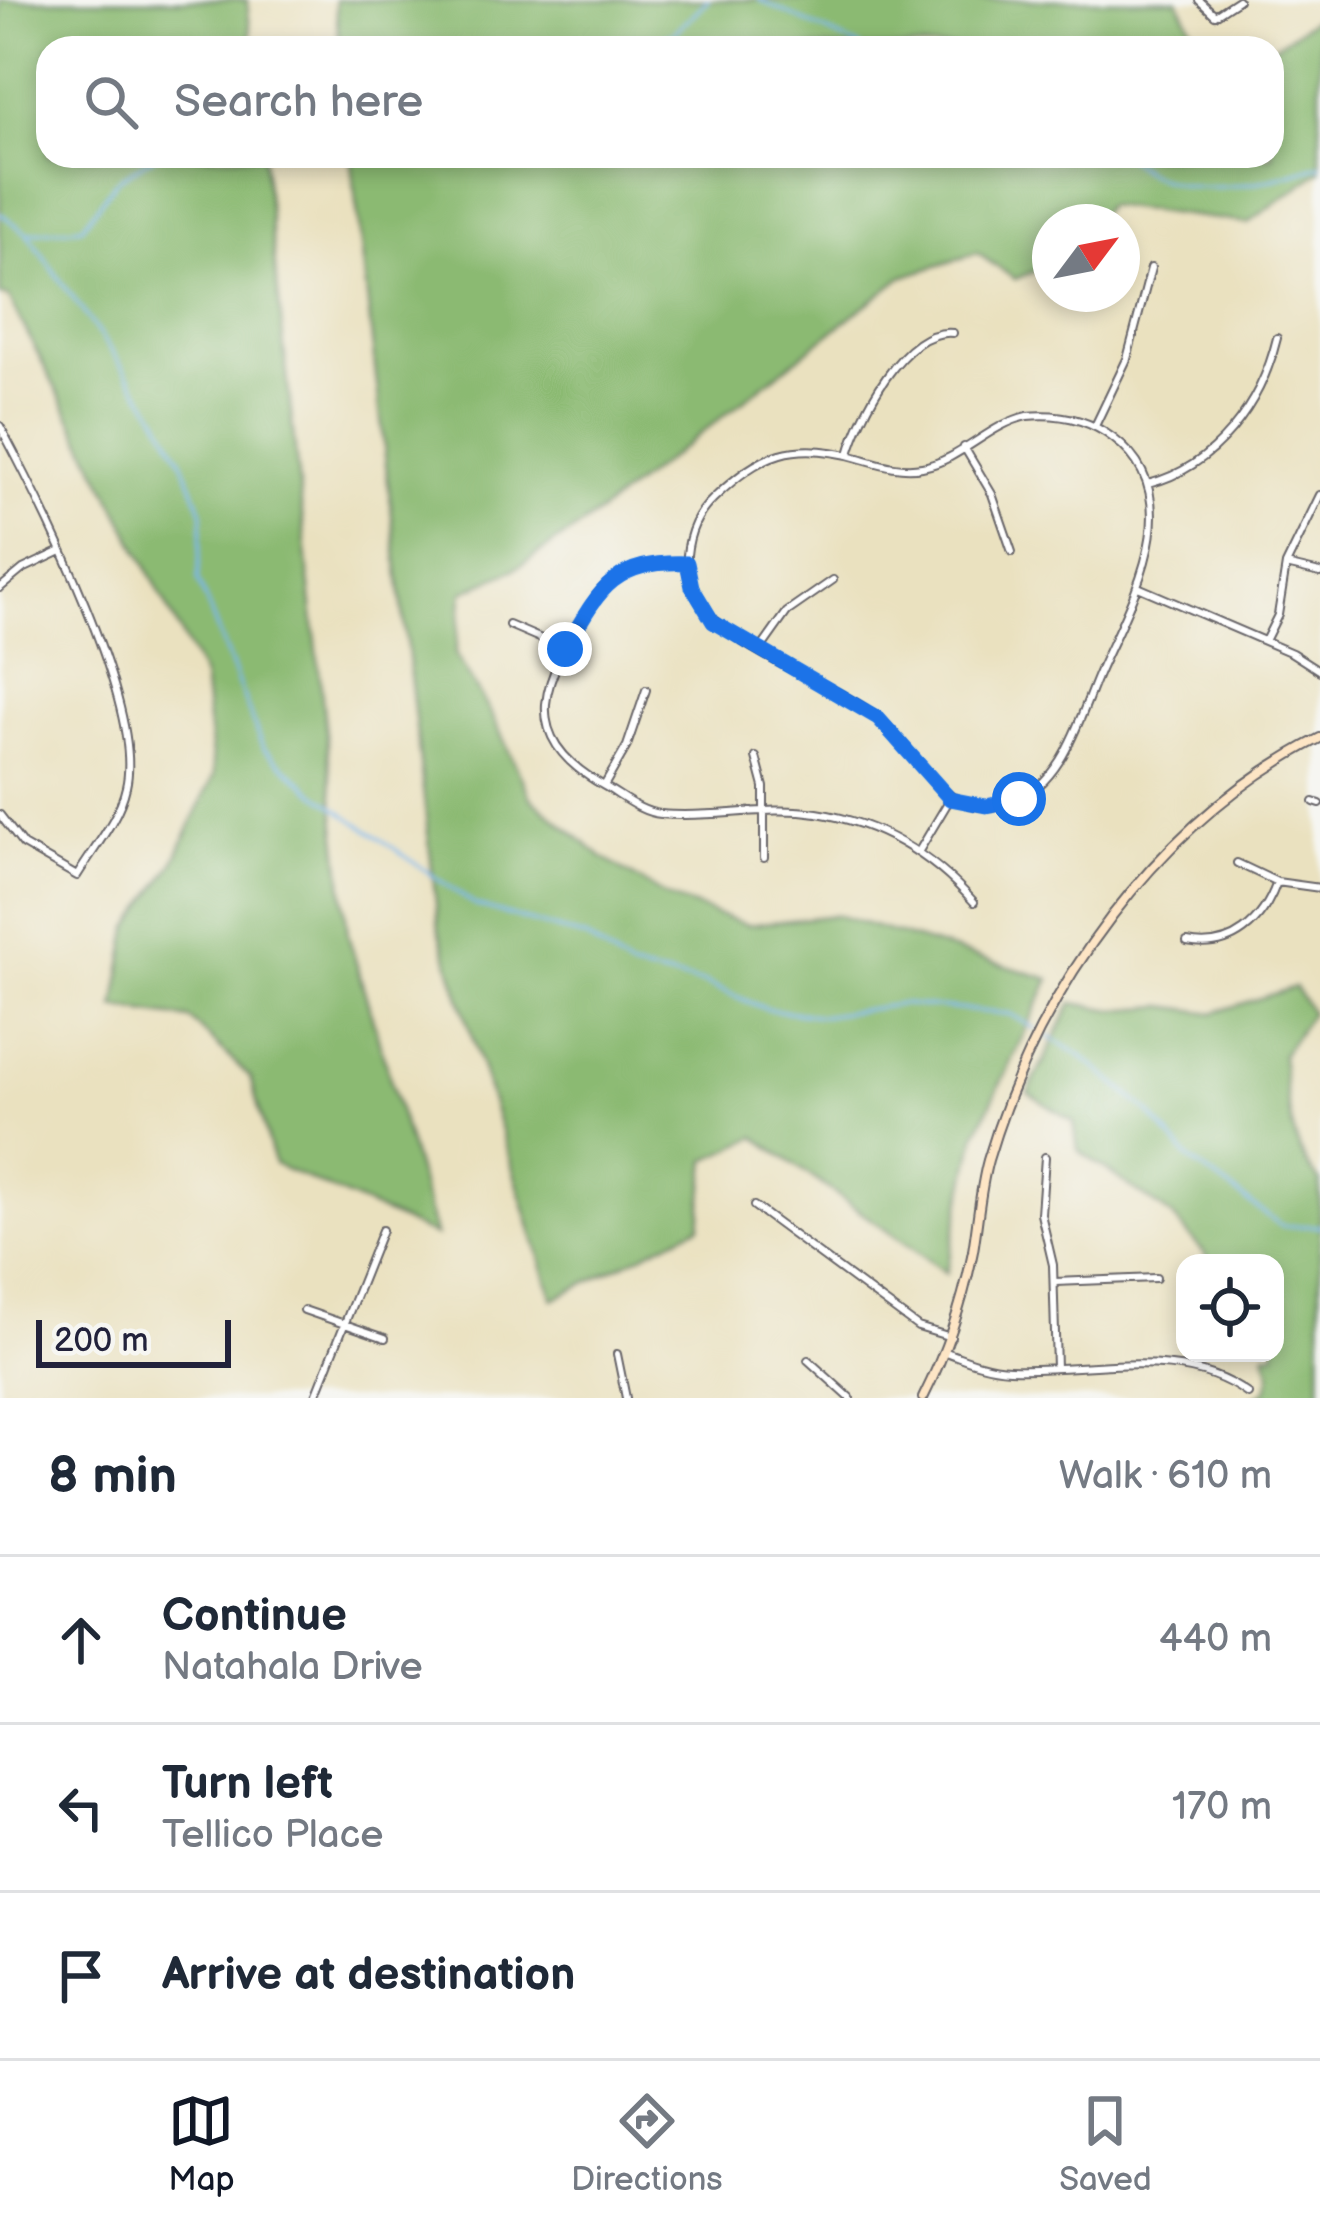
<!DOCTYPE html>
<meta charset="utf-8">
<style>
body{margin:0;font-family:"Balsamiq Sans",sans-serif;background:#f6f6f7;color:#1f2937}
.controls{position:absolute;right:36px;bottom:36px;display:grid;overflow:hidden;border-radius:24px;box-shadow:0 6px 18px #0003}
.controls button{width:108px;height:108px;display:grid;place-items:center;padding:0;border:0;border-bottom:3px solid #e0e1e3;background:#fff;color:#1f2937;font:60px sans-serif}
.compass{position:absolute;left:1032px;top:204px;width:108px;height:108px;border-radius:50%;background:#fff;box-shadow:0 6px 18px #0003;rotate:58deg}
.scale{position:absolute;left:36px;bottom:30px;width:195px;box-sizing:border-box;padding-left:12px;border:6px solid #22223b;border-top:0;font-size:33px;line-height:42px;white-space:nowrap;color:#22223b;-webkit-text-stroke:9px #f6f6f2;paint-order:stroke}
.stop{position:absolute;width:36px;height:36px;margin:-27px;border:9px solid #1a73e8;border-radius:50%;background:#fff}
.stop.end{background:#1a73e8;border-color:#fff;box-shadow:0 3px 12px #0008}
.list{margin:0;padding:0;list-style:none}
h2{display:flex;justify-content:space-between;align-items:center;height:156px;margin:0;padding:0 48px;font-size:51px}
h2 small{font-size:39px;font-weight:400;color:#747a83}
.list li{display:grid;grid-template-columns:78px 1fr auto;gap:36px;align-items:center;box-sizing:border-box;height:168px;padding:0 48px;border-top:3px solid #e0e1e3}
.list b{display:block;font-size:45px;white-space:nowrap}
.list p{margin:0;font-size:39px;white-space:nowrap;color:#747a83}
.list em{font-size:39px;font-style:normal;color:#747a83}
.icon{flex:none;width:66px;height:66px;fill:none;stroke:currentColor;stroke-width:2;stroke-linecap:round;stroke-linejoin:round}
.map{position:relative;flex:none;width:1320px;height:1398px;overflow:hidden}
.search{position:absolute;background:#fff;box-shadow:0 6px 18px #0003;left:36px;right:36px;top:36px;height:132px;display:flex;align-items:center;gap:30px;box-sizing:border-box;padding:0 42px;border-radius:36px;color:#747a83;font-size:45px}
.sheet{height:660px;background:#fff}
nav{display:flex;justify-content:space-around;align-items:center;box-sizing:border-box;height:168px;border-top:3px solid #e0e1e3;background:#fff;font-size:33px;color:#747a83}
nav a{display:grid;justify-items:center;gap:6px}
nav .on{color:#111827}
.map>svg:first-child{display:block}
.forest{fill:#8bba72;stroke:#566e56;stroke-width:3}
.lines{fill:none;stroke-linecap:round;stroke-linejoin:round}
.stream{stroke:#79b6eb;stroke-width:3}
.street-casing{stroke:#686569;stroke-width:10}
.secondary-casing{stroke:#686569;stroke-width:12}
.street{stroke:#fff;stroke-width:6}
.secondary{stroke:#fde5c5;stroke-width:8}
.route{stroke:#1a73e8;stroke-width:15}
</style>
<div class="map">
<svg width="1320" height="1398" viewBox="0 0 1320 1398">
<rect width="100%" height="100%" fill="#f6f6f2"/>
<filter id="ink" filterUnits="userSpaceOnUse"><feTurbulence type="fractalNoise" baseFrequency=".00833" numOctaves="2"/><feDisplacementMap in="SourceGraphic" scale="24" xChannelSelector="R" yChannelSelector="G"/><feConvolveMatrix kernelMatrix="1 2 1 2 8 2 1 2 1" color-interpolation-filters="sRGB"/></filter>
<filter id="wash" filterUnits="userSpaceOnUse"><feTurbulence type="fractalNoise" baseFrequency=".004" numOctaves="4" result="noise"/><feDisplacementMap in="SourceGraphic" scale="48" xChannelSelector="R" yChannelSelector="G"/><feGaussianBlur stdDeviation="2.7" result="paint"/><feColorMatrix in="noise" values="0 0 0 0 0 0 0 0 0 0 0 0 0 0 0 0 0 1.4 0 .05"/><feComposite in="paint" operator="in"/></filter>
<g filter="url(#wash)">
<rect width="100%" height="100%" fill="#eae1bf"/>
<!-- forest -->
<path class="forest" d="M 0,0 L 247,0 L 252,48 L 48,48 L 48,156 L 263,156 L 348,935 L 436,1236 L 274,1164 L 250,1077 L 190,1019 L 115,1008 L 129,929 L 173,864 L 214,775 L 203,677 L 9,297 L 0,295 Z
M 335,0 L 1178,0 L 1202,48 L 340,48 Z
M 1320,15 L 1320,171 L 1248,223 L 1106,205 L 1094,222 L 1050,222 L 1050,265 L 1015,279 L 977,253 L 902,277 L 587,522 L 513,570 L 463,592 L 455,654 L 492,715 L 531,798 L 603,858 L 667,897 L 747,925 L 836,915 L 1050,979 L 976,1135 L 946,1273 L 756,1137 L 707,1160 L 700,1226 L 553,1299 L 439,930 L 351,156 L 1272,156 L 1272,48 Z
M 1295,987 L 1311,1013 L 1282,1055 C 1287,1098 1289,1149 1320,1181 L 1320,1398 L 1253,1398 L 1267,1390 L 1271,1374 L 1265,1353 L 1275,1353 L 1275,1263 L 1207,1263 L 1207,1256 L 1172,1216 L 1078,1150 L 1074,1122 L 1028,1093 L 1072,1003 L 1115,1010 L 1164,1006 L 1213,1013 Z"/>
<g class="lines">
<!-- stream -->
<path class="stream" d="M 759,0 L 862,48
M 640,48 L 675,32 L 708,0
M 1125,156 C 1178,207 1257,185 1320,165
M 0,213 L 27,233 L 82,227 L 116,181 L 155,156
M 27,233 L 158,417 L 183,463 L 203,513 L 198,580 L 263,748 L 315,793 L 475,905 L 586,938 L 630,969 L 704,983 L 766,1009 L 822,1016 L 902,1004 L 1010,1014 L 1036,1029
M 1048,1036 L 1080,1055 L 1147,1110 L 1189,1159 L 1282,1226 L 1320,1226"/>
</g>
</g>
<g filter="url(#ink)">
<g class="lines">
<defs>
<path id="street" d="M 1199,0 L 1215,15 L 1238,0
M 1027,416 C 1058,413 1088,419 1113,438 C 1193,497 1130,602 1100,670 C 1080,715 1064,784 1012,802 C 941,826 922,754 878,718 C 823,672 681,643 687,555 C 689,533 697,514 713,499 C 762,452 794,440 859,458 C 880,464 900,471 922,467 C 961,460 988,425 1027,416 Z
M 0,426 C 40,501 145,707 126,787 C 119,819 94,848 77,876 L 23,845 L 0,815
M 1095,426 L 1127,359 L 1151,268
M 964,447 L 992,494 L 1012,552
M 849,454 C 860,416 903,328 953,333
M 1148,484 C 1215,467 1261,405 1277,338
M 687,563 C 648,562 613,567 591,604 C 546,678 512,733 604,786 C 623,797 640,812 661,814 C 714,819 765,805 817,813 C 880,823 933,856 974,902
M 1286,565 L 1320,573
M 1138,587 L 1292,653 L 1320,671
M 0,588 L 23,569 L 59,552
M 509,625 L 565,649
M 1265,641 L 1278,615 L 1286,565 L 1320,495
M 760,650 L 787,612 L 833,580
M 756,757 L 764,787 L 764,858
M 604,786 L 627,746 L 646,690
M 1314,802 L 1320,804
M 919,851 L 950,799
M 1237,863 L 1277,882 L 1320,888
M 1187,942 C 1232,951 1263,922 1277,882
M 1045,1157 L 1041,1214 L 1053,1265 L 1056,1368
M 754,1206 L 918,1327 L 951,1337
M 1055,1282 L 1156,1278
M 304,1310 L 385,1338
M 946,1352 C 967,1360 987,1368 1010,1369 C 1088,1373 1181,1344 1248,1394
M 617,1354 L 626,1398
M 808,1360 L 850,1398
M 315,1398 L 382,1230"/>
<path id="secondary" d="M 923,1398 C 947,1350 963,1303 973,1251 C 978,1221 980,1189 988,1160 C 1039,987 1158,821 1320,738"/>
</defs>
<!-- street casing -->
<use href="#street" class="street-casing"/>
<!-- secondary casing -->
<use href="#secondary" class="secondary-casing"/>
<!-- street -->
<use href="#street" class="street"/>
<!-- secondary -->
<use href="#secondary" class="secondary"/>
</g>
</g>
<g class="lines" filter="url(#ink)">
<!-- route -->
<path class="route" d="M 565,649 C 599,590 612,560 687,563 L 692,587 L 713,622 L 878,718 L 950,799 L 986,806 L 1019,799"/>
</g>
</svg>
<div class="controls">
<button><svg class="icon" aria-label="locate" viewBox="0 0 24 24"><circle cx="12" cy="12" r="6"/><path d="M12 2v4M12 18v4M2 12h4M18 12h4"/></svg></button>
</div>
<svg class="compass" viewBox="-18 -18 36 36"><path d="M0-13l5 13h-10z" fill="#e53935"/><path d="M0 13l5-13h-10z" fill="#747a83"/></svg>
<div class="scale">200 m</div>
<div class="stop" style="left:1019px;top:799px"></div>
<div class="stop end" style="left:565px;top:649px"></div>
<div class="search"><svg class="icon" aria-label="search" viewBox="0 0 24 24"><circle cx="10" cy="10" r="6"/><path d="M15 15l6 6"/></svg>Search here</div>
</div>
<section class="sheet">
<h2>8 min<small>Walk · 610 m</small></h2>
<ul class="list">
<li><svg class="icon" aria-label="ahead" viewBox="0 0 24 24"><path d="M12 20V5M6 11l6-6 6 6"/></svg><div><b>Continue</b><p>Natahala Drive</p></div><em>440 m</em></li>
<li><svg class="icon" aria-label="left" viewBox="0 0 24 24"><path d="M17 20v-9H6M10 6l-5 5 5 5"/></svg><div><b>Turn left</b><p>Tellico Place</p></div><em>170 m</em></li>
<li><svg class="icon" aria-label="arrive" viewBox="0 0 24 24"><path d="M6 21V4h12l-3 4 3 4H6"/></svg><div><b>Arrive at destination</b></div></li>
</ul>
</section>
<nav>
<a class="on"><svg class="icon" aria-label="map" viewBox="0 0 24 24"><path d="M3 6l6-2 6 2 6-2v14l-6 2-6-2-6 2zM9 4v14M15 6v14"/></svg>Map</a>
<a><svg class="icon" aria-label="directions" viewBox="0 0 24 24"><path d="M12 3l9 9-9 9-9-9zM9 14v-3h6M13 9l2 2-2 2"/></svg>Directions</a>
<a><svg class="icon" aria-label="saved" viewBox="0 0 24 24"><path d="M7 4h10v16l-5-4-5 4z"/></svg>Saved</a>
</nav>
